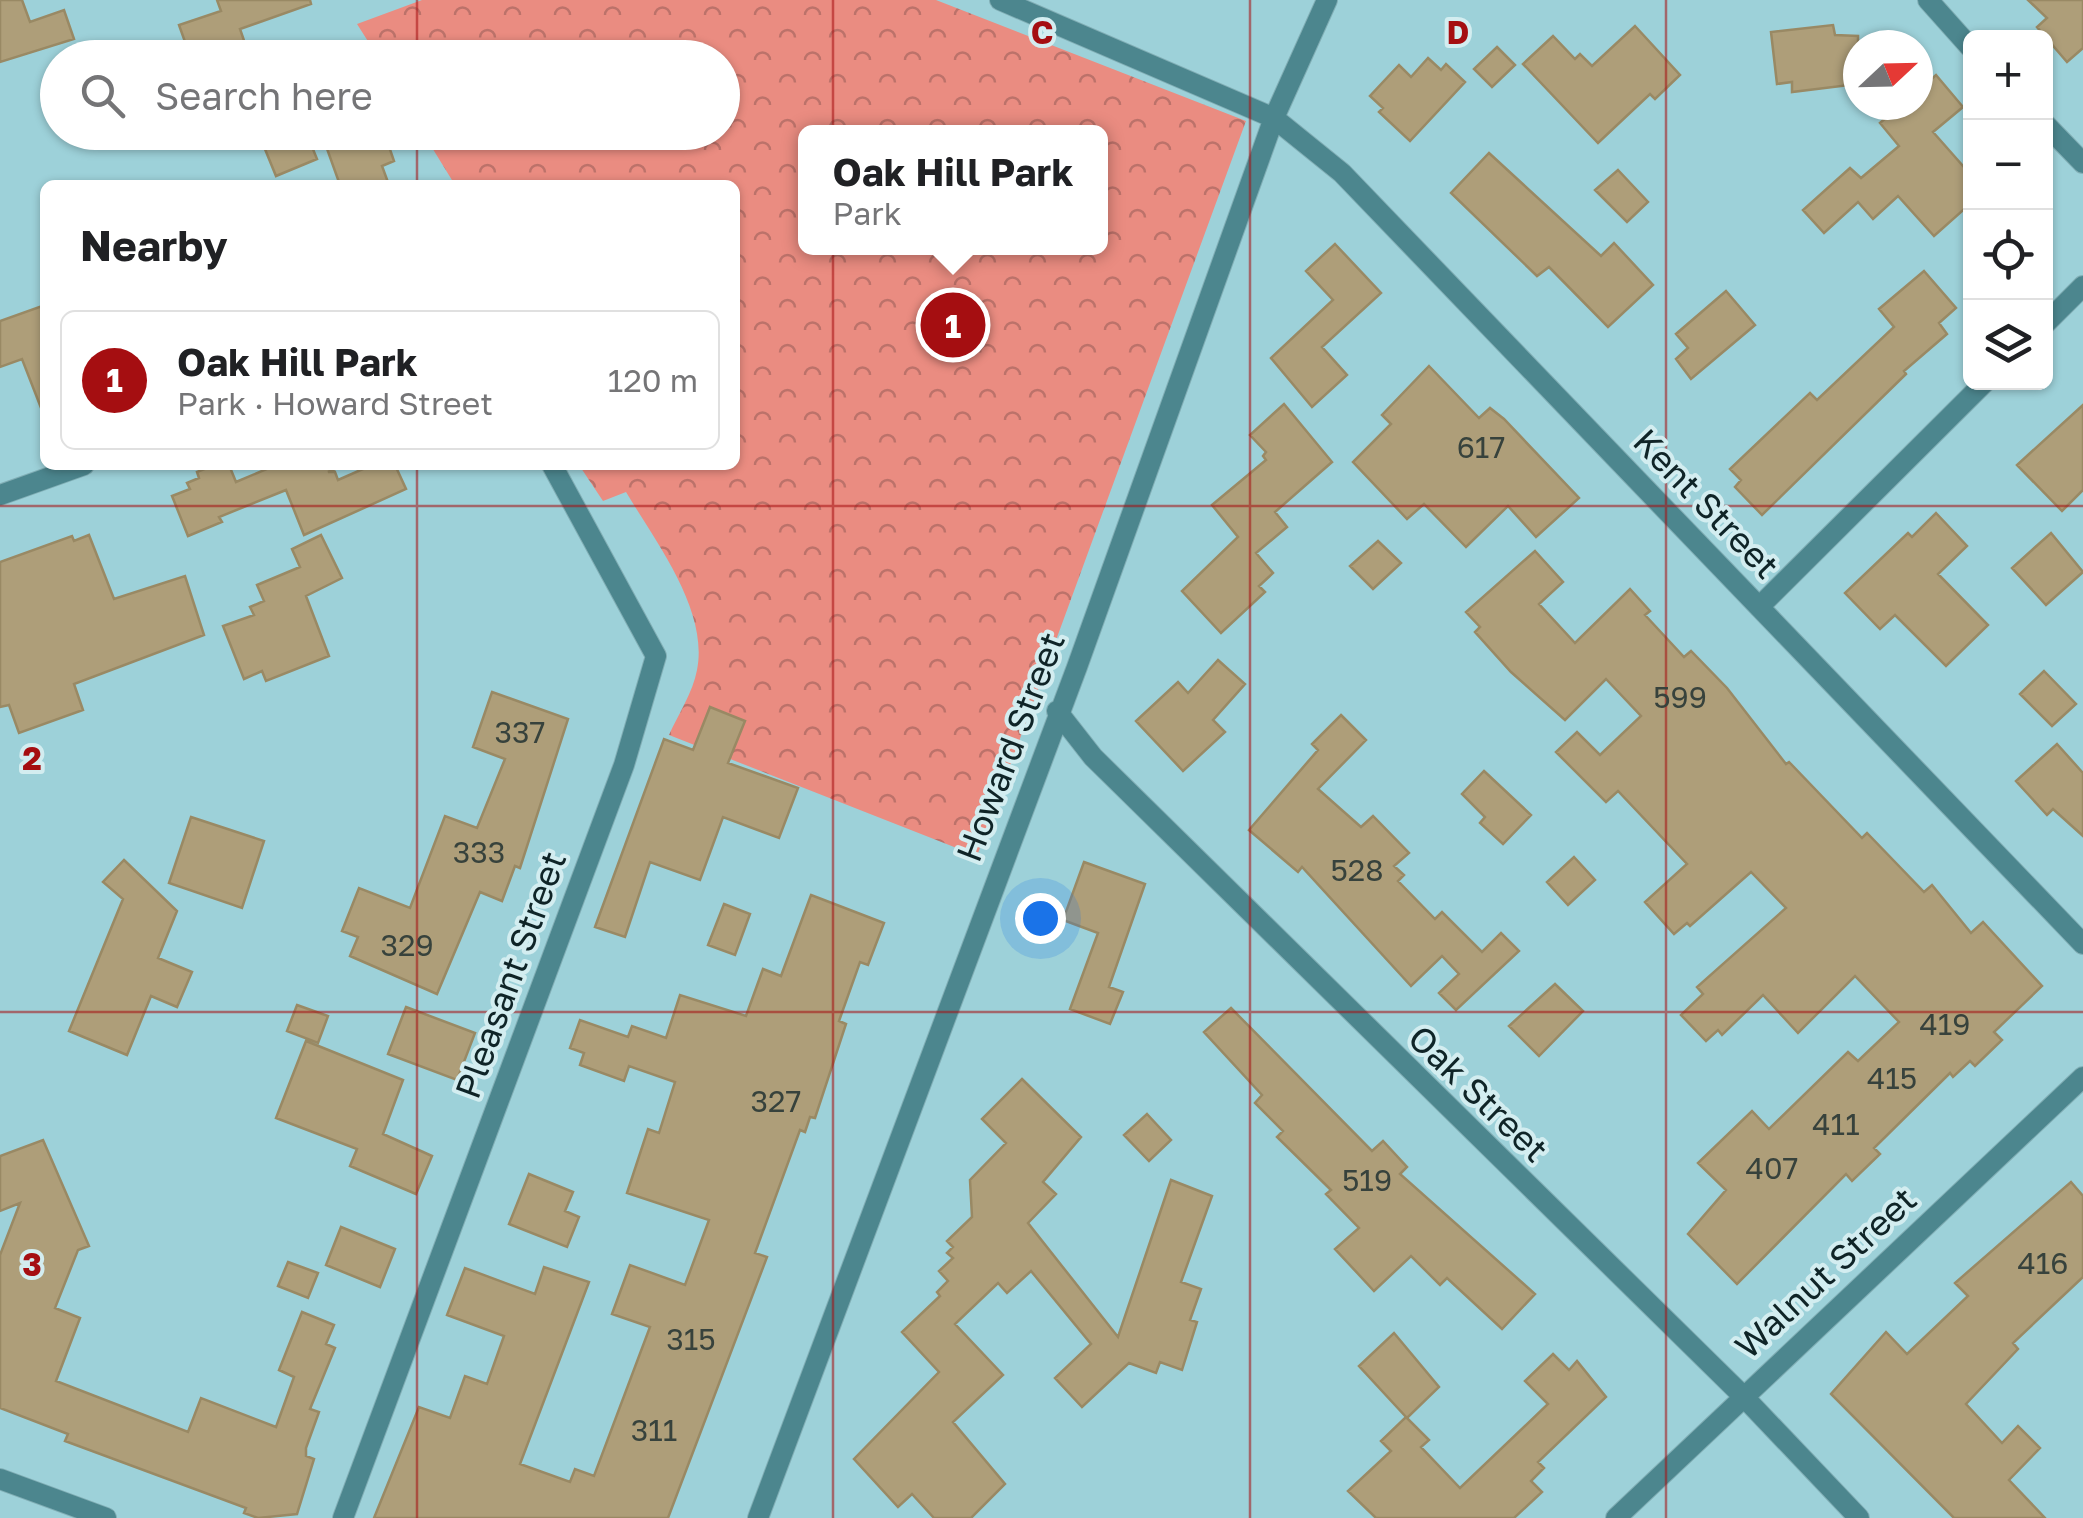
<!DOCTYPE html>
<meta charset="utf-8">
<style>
body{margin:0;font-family:"Golos Text",sans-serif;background:#f2f2f2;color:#202124}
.controls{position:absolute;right:30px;top:30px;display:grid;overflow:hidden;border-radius:15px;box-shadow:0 2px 8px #0004}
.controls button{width:90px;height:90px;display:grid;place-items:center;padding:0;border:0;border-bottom:2px solid #e0e0e0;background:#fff;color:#202124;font:50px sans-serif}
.compass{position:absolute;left:1843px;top:30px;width:90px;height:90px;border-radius:50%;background:#fff;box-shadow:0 2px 8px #0004;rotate:68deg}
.you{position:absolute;left:1040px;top:918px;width:35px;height:35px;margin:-25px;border:8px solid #fff;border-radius:50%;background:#1a73e8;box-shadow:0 0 0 15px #1a73e833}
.badge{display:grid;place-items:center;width:65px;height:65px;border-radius:50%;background:#a50e11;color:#fff;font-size:32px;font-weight:700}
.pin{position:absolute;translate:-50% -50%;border:5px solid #fff;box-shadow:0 2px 10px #0006}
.popup{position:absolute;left:798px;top:125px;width:310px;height:130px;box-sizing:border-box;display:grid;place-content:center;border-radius:15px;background:#fff;filter:drop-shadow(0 2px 8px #0005);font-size:32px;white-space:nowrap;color:#757577}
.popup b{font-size:38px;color:#202124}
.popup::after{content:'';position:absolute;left:50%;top:100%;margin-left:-20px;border:20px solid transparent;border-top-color:#fff}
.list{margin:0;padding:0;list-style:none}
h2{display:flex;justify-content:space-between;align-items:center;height:130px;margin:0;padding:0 40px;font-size:42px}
h2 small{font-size:32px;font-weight:400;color:#757577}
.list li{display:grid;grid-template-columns:65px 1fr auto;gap:30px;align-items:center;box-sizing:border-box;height:140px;margin:0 20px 20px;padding:0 20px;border:2px solid #e0e0e0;border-radius:15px}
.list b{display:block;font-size:38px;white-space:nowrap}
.list p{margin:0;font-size:32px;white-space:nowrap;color:#757577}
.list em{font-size:32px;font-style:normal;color:#757577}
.icon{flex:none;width:55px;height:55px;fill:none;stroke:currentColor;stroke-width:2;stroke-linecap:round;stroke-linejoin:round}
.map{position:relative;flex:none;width:2083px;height:1518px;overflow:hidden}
.search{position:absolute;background:#fff;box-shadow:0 2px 8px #0004;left:40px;top:40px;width:700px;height:110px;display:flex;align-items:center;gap:25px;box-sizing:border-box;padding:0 35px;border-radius:55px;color:#757577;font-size:38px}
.panel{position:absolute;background:#fff;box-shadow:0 2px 8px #0004;left:40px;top:180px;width:700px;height:290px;border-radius:15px}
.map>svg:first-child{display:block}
.park{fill:url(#park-crowns);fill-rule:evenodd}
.building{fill:#ae9e79;stroke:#998964;stroke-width:2.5}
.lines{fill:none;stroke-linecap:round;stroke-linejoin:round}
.minor-casing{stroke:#81aeb5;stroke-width:22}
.minor{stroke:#4c868e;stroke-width:20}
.grid{fill:none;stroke:#a50e11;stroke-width:2.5;stroke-opacity:0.55}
.labels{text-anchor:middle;stroke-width:8;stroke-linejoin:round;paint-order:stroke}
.number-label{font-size:30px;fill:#37423c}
.street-label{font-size:35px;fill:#0f2427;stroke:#d3edf0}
.grid-label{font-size:32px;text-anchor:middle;font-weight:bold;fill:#a50e11;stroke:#d3edf0;stroke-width:8;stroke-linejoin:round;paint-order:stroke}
</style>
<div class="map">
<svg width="2083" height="1518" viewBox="0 0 2083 1518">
<defs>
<pattern id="park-crowns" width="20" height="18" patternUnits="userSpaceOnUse" patternTransform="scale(2.5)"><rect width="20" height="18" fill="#ea8c81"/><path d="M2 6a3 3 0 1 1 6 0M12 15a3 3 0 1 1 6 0" fill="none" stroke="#bc726a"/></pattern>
</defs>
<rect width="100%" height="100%" fill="#9dd1d9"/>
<!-- park -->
<path class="park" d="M 422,0 L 936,0 L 1246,121 L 977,856 L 669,735 C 678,715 693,692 697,670 C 709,610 655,541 626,492 L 603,501 L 579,465 L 735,465 L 735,185 L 455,185 L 423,133 L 722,132 L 722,58 L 378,57 L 357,24 ZM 806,132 L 1100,132 L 1100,248 L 806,248 Z"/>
<!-- building -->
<path class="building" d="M 0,0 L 22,0 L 30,22 L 64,10 L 74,39 L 0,62 Z
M 217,0 L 310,0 L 311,4 L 240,29 L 250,58 L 197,58 L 195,50 L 189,53 L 179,25 L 221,11 Z
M 2028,0 L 2083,0 L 2083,48 L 2067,62 L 2037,27 L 2047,18 Z
M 1833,25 L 1835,35 L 1858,36 L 1858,84 L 1792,92 L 1792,82 L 1777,84 L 1771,32 Z
M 1635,26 L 1680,75 L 1655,99 L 1650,94 L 1598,143 L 1523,64 L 1553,36 L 1575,59 L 1580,54 L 1592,66 Z
M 1497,47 L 1515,65 L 1492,87 L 1474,69 Z
M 1428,58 L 1441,70 L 1446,64 L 1465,82 L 1410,141 L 1379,112 L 1383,108 L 1370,96 L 1399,65 L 1411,77 Z
M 1936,75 L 1963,107 L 1933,132 L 1970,174 L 1970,204 L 1934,236 L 1898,196 L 1873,219 L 1858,202 L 1824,233 L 1803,210 L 1850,168 L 1861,178 L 1899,146 L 1880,123 L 1901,105 L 1918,105 L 1918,91 Z
M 258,132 L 306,132 L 317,159 L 276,176 Z
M 321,132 L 384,132 L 394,161 L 382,166 L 389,185 L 340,185 Z
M 1489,153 L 1601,256 L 1614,243 L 1653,285 L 1608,327 L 1549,267 L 1537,276 L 1451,193 Z
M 1618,170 L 1648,202 L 1627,222 L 1595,190 Z
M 1335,244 L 1381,293 L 1322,347 L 1347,375 L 1312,407 L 1271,358 L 1333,300 L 1306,271 Z
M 1924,271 L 1956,308 L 1939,323 L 1947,334 L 1904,371 L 1906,374 L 1762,515 L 1735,487 L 1741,480 L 1730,469 L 1810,393 L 1817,400 L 1894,327 L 1879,309 Z
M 1726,291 L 1755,325 L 1691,379 L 1676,359 L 1688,348 L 1676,334 Z
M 45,305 L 45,412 L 43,413 L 22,359 L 0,367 L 0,321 Z
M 1429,366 L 1479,418 L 1490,408 L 1504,419 L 1579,498 L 1536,537 L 1508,506 L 1466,547 L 1424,504 L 1407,519 L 1353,462 L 1391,424 L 1382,415 Z
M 1284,404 L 1332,462 L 1275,512 L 1287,527 L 1256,553 L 1273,573 L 1259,586 L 1265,592 L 1221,633 L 1182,591 L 1238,537 L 1212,505 L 1266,460 L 1263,456 L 1266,452 L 1250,435 Z
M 2083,405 L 2083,490 L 2062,511 L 2017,465 Z
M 214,465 L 229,465 L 236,482 L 276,465 L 344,465 L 328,472 L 335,472 L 338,480 L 372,465 L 395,465 L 406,489 L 304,535 L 286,490 L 219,517 L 222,522 L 188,536 L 172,496 L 190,489 L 187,483 L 199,478 L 197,472 Z
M 1936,513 L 1967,546 L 1938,574 L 1988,625 L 1946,666 L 1895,615 L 1880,629 L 1845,593 L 1908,533 L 1912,537 Z
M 2051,533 L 2083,572 L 2046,605 L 2012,568 Z
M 89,535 L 114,599 L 185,576 L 204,635 L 74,684 L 83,710 L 19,733 L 9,705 L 0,707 L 0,562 L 72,536 L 74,541 Z
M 321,535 L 342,578 L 306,596 L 329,656 L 266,681 L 262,671 L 244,679 L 223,626 L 254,615 L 250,607 L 264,601 L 257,585 L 300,567 L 292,549 Z
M 1378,541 L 1401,563 L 1373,589 L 1350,566 Z
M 1535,551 L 1563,582 L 1539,604 L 1575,643 L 1630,589 L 1650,611 L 1645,615 L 1684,657 L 1691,651 L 1727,688 L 1786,764 L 1789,762 L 1862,838 L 1867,833 L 1924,892 L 1932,885 L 1971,933 L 1983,922 L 2042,986 L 1994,1032 L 2002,1040 L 1975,1066 L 1970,1061 L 1953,1077 L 1950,1073 L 1874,1148 L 1880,1154 L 1852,1181 L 1846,1174 L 1737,1284 L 1688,1234 L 1726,1190 L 1698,1163 L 1752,1111 L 1769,1129 L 1848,1052 L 1858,1061 L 1899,1022 L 1855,976 L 1798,1033 L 1763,995 L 1722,1035 L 1718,1030 L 1706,1041 L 1681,1015 L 1703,994 L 1697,987 L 1786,908 L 1751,872 L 1690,926 L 1687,923 L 1674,934 L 1645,902 L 1687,864 L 1618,791 L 1606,802 L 1556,752 L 1577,732 L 1600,755 L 1641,716 L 1606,679 L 1565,720 L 1511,672 L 1475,632 L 1480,627 L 1466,612 Z
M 1218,660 L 1245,684 L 1213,720 L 1225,732 L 1183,771 L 1136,721 L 1178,682 L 1188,693 Z
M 2044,671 L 2076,704 L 2052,726 L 2020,694 Z
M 492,692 L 568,719 L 520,868 L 515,866 L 502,901 L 480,892 L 437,994 L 350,956 L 358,937 L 342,931 L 359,888 L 410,908 L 445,816 L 477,828 L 505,759 L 473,747 Z
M 710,707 L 745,721 L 728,763 L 798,788 L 779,838 L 723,817 L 700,880 L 650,862 L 625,937 L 595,927 L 664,739 L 693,750 Z
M 1341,715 L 1366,740 L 1318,789 L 1361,827 L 1373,816 L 1409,853 L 1394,866 L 1404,875 L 1398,881 L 1435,919 L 1442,912 L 1482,952 L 1501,933 L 1519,951 L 1456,1010 L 1439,993 L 1459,974 L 1442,956 L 1411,986 L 1302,867 L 1298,872 L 1249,830 L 1318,750 L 1312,744 Z
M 2057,744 L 2083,773 L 2083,836 L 2053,809 L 2047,815 L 2016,781 Z
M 1484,771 L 1531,815 L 1503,844 L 1480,823 L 1485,817 L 1462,794 Z
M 191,817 L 264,841 L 242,908 L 169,883 Z
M 1574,857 L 1595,880 L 1568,905 L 1547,882 Z
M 124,860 L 177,911 L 158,958 L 192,972 L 177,1007 L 151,996 L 127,1055 L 69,1031 L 123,899 L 103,882 Z
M 1084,862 L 1145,884 L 1109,987 L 1123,992 L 1110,1024 L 1070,1009 L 1098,933 L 1063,920 Z
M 811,895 L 884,923 L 868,965 L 860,962 L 839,1021 L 846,1024 L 815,1118 L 810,1117 L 805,1132 L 800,1130 L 755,1253 L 767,1257 L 668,1518 L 374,1518 L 419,1407 L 450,1418 L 465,1376 L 487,1384 L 504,1336 L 447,1315 L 465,1268 L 535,1294 L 544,1267 L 589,1282 L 520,1464 L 570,1482 L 575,1469 L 594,1476 L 650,1327 L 612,1314 L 630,1265 L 685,1285 L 709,1220 L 627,1193 L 648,1129 L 659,1133 L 675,1082 L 629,1066 L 624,1081 L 580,1065 L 584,1053 L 570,1048 L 580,1020 L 628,1037 L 632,1026 L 666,1038 L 680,995 L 746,1016 L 763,969 L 781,976 Z
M 724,904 L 750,914 L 735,955 L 708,945 Z
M 1555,984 L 1583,1011 L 1539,1056 L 1509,1026 Z
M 297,1005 L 328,1016 L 318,1043 L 287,1031 Z
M 406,1007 L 475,1033 L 457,1080 L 388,1054 Z
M 1231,1008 L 1372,1151 L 1383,1141 L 1407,1167 L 1400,1174 L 1535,1294 L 1502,1329 L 1447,1278 L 1440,1285 L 1411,1256 L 1374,1291 L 1335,1249 L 1359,1228 L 1326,1194 L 1331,1190 L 1277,1137 L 1283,1131 L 1255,1103 L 1262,1095 L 1204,1032 Z
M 306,1041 L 403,1080 L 383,1134 L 432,1156 L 416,1194 L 350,1166 L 357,1149 L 276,1118 Z
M 1022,1079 L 1081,1137 L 1043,1182 L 1056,1194 L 1028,1223 L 1118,1337 L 1171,1180 L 1212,1196 L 1181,1282 L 1201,1289 L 1190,1320 L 1197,1322 L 1182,1370 L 1160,1362 L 1156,1373 L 1129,1363 L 1082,1407 L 1055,1378 L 1091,1344 L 1031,1271 L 1007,1293 L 998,1283 L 955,1324 L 1003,1375 L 953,1422 L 1005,1484 L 971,1518 L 934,1518 L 912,1494 L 898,1507 L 854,1459 L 939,1372 L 902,1332 L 940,1296 L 937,1292 L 948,1281 L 939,1271 L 953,1258 L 947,1253 L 953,1247 L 947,1241 L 972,1217 L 970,1180 L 1006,1143 L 982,1119 Z
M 1147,1114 L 1171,1140 L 1149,1161 L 1124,1135 Z
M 43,1140 L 89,1246 L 78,1250 L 55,1308 L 80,1318 L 56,1381 L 188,1432 L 201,1398 L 276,1427 L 294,1377 L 279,1370 L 302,1312 L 334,1325 L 326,1344 L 335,1348 L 310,1409 L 319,1412 L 306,1448 L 306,1456 L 314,1459 L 297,1514 L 258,1518 L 244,1513 L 246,1508 L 65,1441 L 68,1434 L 0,1408 L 0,1255 L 20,1203 L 0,1211 L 0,1156 Z
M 529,1174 L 573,1192 L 565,1211 L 579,1217 L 567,1247 L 509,1224 Z
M 2071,1182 L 2083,1196 L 2083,1277 L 2013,1343 L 2018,1349 L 1966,1404 L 2002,1443 L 2018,1426 L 2040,1448 L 2009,1480 L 2045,1518 L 1954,1518 L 1831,1394 L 1886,1332 L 1907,1354 L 1968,1296 L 1955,1283 Z
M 341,1227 L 395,1249 L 380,1287 L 326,1265 Z
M 288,1262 L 318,1273 L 308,1298 L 278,1286 Z
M 1394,1333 L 1439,1387 L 1407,1418 L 1359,1366 Z
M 1553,1354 L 1569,1370 L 1577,1361 L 1606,1397 L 1538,1462 L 1544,1468 L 1531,1481 L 1542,1492 L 1514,1518 L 1376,1518 L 1348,1491 L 1391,1451 L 1381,1441 L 1406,1417 L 1429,1440 L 1421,1447 L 1460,1488 L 1548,1404 L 1525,1381 Z"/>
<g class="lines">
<defs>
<path id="minor" d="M 1000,0 L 1274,118 L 1342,173 L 2083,944
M 1928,0 L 1970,47
M 2046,125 L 2083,163
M 2046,323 L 2083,286
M 0,495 L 84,465
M 1759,607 L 1985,382
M 1057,711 L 1093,757 L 1743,1396 L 1859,1518
M 0,1479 L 106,1518
M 343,1518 L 624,765 L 656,656 L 552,465
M 758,1518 L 1077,667 L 1274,118 L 1327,0
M 1616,1518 L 2083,1077"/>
</defs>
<!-- minor casing -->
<use href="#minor" class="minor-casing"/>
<!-- minor -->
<use href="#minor" class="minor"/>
</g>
<!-- grid -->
<path class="grid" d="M 417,0 L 417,58M 833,0 L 833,1518M 1250,0 L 1250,1518M 1666,0 L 1666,1518M 417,132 L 417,185M 417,465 L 417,1518M 0,506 L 2083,506M 0,1012 L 2083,1012"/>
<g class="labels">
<!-- number labels -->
<g class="number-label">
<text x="1481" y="458">617</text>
<text x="1680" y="708">599</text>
<text x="520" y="743">337</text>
<text x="479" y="863">333</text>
<text x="1357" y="881">528</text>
<text x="407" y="956">329</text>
<text x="1945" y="1035">419</text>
<text x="1892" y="1089">415</text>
<text x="776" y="1112">327</text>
<text x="1836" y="1135">411</text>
<text x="1772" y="1179">407</text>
<text x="1367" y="1191">519</text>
<text x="2043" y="1274">416</text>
<text x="691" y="1350">315</text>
<text x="654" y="1441">311</text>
</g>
<!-- street labels -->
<g class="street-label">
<text transform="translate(1706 504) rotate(46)" y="12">Kent Street</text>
<text transform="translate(1011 747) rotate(-69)" y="12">Howard Street</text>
<text transform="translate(511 975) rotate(-70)" y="12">Pleasant Street</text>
<text transform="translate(1478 1094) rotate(44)" y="12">Oak Street</text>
<text transform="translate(1826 1273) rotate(-43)" y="12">Walnut Street</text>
</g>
</g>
<g class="grid-label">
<text x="1042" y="44">C</text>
<text x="1458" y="44">D</text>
<text x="32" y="770">2</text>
<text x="32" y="1276">3</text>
</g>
</svg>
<div class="controls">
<button>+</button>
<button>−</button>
<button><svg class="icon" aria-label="locate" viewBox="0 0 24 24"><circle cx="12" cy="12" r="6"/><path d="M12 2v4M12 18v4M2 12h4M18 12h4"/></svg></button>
<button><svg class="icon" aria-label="layers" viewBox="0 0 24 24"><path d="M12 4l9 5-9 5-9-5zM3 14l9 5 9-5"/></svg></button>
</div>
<svg class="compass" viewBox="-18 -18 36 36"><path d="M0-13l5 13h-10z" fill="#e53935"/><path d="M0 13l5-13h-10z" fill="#757577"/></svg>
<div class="you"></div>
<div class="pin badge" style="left:953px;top:325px">1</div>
<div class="popup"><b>Oak Hill Park</b>Park</div>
<div class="search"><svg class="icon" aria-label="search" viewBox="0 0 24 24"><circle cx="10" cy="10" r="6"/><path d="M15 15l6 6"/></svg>Search here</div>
<section class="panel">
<h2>Nearby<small></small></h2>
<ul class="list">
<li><span class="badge">1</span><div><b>Oak Hill Park</b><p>Park · Howard Street</p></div><em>120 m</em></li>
</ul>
</section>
</div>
